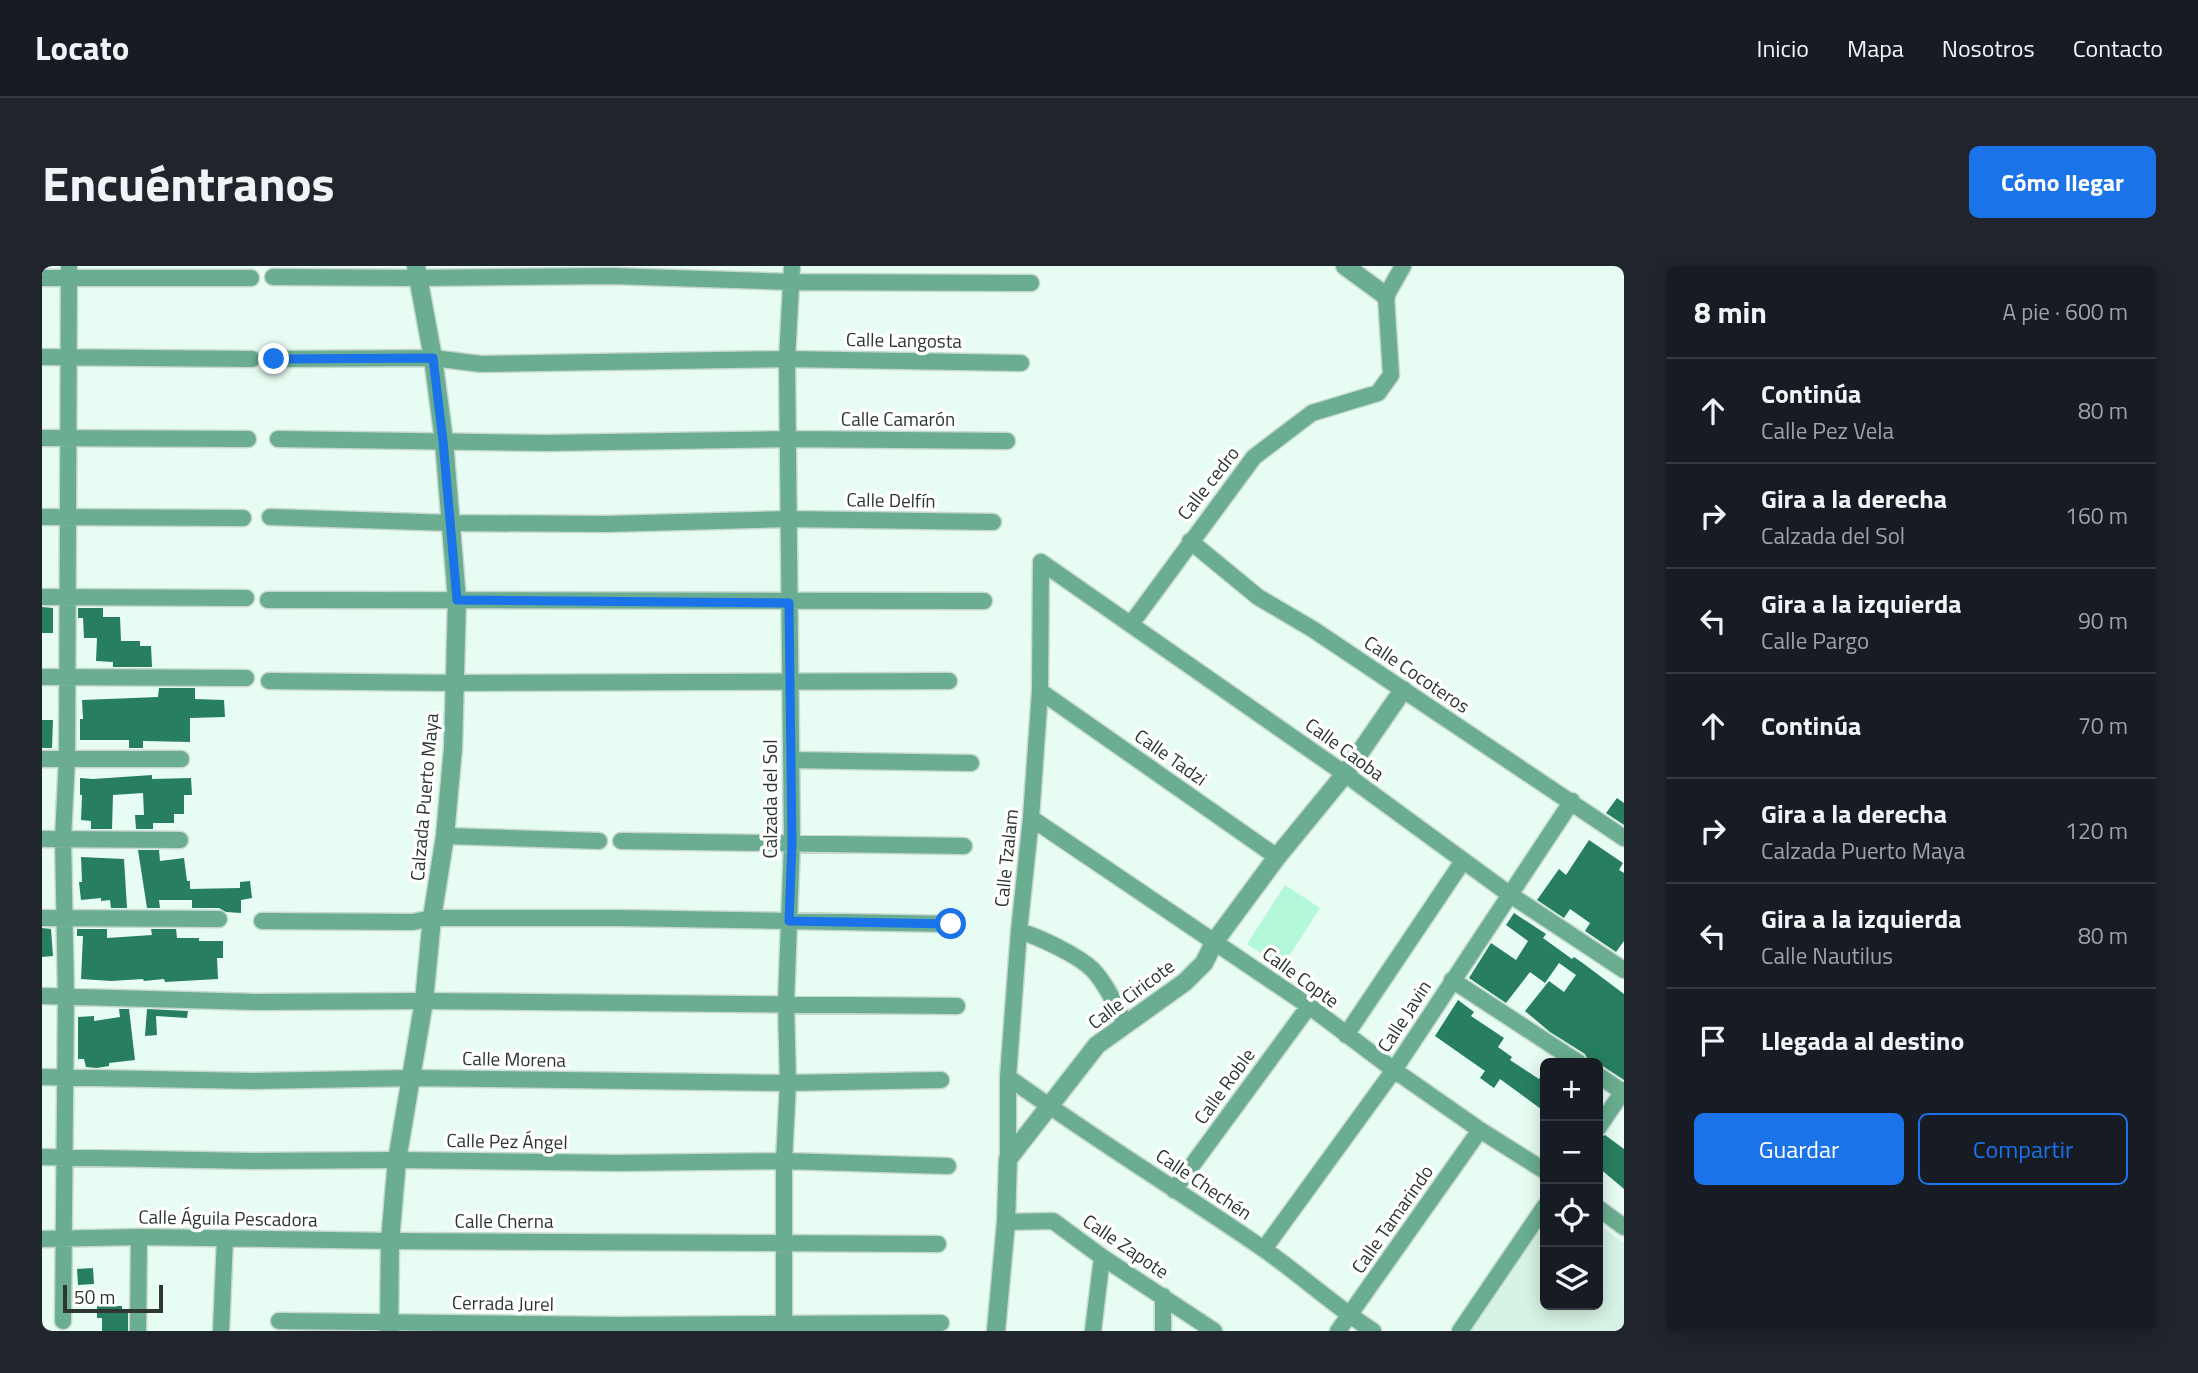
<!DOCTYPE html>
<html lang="es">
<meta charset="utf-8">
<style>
body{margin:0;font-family:"Titillium Web",sans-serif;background:#20242c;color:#f1f3f6}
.controls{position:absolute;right:21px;bottom:21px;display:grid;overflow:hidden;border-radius:10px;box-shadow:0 4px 18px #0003}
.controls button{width:63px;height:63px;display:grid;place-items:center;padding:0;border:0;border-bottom:2px solid #363941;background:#171b24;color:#f1f3f6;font:35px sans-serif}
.scale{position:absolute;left:21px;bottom:18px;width:100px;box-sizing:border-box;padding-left:7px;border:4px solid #2e3632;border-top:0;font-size:19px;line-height:24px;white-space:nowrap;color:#2e3632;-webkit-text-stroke:5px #fff;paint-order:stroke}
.stop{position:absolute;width:21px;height:21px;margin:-16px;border:5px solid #1a73e8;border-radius:50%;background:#fff}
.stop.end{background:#1a73e8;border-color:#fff;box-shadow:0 2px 7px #0008}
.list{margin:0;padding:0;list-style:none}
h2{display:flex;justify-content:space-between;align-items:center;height:91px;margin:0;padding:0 28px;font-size:30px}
h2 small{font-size:23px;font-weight:400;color:#9ea1a6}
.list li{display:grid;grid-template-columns:46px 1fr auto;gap:21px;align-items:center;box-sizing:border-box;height:105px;padding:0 28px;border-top:2px solid #363941}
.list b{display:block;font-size:26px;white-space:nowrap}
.list p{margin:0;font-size:23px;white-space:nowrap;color:#9ea1a6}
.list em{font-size:23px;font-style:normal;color:#9ea1a6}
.actions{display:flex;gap:14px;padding:21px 28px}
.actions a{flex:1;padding:16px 0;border:2px solid #1a73e8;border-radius:10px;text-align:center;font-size:24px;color:#1a73e8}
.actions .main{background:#1a73e8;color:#fff}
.icon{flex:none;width:38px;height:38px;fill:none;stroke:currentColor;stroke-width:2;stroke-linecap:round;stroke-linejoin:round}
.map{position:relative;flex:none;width:1582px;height:1065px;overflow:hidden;border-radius:10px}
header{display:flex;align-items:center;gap:42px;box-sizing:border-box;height:98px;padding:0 35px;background:#171b24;border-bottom:2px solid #363941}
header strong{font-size:33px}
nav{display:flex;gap:38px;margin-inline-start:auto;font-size:24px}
.intro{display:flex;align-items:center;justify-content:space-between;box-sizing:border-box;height:168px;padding:0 42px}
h1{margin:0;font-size:49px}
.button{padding:18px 32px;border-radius:10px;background:#1a73e8;color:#fff;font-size:24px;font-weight:700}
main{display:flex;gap:42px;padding:0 42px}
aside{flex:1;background:#171b24;border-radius:10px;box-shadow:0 4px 18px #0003}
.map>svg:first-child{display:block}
.built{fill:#d6f3e5}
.green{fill:#b2f8d9}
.building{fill:#287e60}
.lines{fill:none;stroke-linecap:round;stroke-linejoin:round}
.minor-casing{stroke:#c6d8cf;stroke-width:19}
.tertiary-casing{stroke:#c6d8cf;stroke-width:21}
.minor{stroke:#6aad91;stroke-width:16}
.tertiary{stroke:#6aad91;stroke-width:18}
.route{stroke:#1a73e8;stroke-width:9}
.labels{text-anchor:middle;stroke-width:7;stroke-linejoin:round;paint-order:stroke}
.street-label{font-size:19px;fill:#2e3632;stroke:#fff}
</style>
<header>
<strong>Locato</strong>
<nav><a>Inicio</a><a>Mapa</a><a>Nosotros</a><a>Contacto</a></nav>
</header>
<div class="intro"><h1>Encuéntranos</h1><a class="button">Cómo llegar</a></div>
<main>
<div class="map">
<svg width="1582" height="1065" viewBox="0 0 1582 1065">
<rect width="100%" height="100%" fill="#e7fcf2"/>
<!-- built -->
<path class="built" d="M 1503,956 L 1503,1039 L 1556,1039 L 1556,958 L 1582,977 L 1582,1065 L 1429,1065 Z"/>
<!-- green -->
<path class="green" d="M 1243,619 L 1278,642 L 1240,701 L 1205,678 Z"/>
<!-- building -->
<path class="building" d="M 0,341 L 11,342 L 11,367 L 0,367 Z
M 36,342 L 61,342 L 61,351 L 78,351 L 79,375 L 98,375 L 98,380 L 109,380 L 110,401 L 71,401 L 71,396 L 54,395 L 55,372 L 42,372 L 41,352 L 36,352 Z
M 117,422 L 153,422 L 153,433 L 182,434 L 183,451 L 148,452 L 148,476 L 101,475 L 101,482 L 87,482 L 87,474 L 38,474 L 38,453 L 41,453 L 40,434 L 116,431 Z
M 0,454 L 11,454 L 10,482 L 0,482 Z
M 110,509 L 110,513 L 149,512 L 150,529 L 142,529 L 142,548 L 132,548 L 132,557 L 111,557 L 111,563 L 94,563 L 93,549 L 102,549 L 101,527 L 71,529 L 70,563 L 49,563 L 49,555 L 39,554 L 40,529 L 38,529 L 38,512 L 51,513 Z
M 1575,532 L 1582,537 L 1582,559 L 1564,547 Z
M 1547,574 L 1581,597 L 1577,604 L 1582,607 L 1582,675 L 1574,686 L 1543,665 L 1548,657 L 1528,643 L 1522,652 L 1495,634 L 1517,603 L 1524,609 Z
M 96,584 L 117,584 L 118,595 L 142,592 L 145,615 L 148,615 L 148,623 L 198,622 L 198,616 L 208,615 L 210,632 L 199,634 L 199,647 L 184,646 L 177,642 L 150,642 L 150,634 L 117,634 L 118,642 L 105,642 Z
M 39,591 L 82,593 L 85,642 L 69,642 L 68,634 L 59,635 L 59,632 L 39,634 L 37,616 L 40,616 Z
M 1472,647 L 1504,668 L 1501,672 L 1530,693 L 1532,691 L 1542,698 L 1582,728 L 1582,814 L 1556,797 L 1547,797 L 1543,788 L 1508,766 L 1483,745 L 1507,715 L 1522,726 L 1534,709 L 1517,697 L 1503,717 L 1488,706 L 1464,737 L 1427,712 L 1449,677 L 1474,694 L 1486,675 L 1464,659 Z
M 0,662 L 9,663 L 11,690 L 0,691 Z
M 35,663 L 65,663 L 65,672 L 110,669 L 109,663 L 134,663 L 135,672 L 157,672 L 157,675 L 181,675 L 181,692 L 175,692 L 176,713 L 123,716 L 122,713 L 102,715 L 101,713 L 69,715 L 39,713 L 41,670 L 35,670 Z
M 1416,734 L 1432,746 L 1429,750 L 1462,772 L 1456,781 L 1470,791 L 1468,794 L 1497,813 L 1503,804 L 1503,846 L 1458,813 L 1452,822 L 1438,812 L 1443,805 L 1393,770 Z
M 77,743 L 87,743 L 93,794 L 67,797 L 67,800 L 55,802 L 44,801 L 42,793 L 36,793 L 36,751 L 52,750 L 52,755 L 78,751 Z
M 105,743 L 146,745 L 145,752 L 114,750 L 115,769 L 103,770 Z
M 1563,869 L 1582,883 L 1582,923 L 1556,901 L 1556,872 Z
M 51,1002 L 52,1018 L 36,1019 L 35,1003 Z
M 55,1040 L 80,1040 L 80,1043 L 86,1043 L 86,1065 L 60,1065 L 60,1052 L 55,1052 Z"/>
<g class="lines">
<defs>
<path id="minor" d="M 231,11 L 376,12 L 570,10 L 750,16 L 989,17
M 0,12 L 209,12
M 0,91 L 210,93
M 232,93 L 391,92 L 439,98 L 745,93 L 979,97
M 0,172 L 206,173
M 236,173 L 505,177 L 746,173 L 965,175
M 0,251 L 201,252
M 228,251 L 409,257 L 564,258 L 746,253 L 951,256
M 1148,275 L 1216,331 L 1272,364 L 1582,572
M 999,296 L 1303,508 L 1467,628 L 1582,704
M 0,331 L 204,332
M 226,334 L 942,335
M 1089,358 L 1212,191 L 1270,147 L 1336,127 L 1349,109 L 1344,30 L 1361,0
M 0,411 L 204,412
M 227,415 L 413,417 L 907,415
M 998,425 L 1235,591
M 0,493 L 139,493
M 749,494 L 929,497
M 989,552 L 1267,740 L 1352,804 L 1438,864 L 1503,905
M 403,570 L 557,575
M 0,573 L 138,574
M 579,575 L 922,580
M 0,652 L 177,653
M 220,655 L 371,656 L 390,652 L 577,652 L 909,658
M 977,665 C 997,671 1036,689 1051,704 C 1065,719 1074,740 1083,757
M 1410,714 L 1537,797
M 0,730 L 214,736 L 382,735 L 915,740
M 1304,769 L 1421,595
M 1556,809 L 1582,827
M 0,811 L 210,815 L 370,812 L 746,817 L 899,814
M 966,811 C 1049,871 1136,924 1220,982 C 1258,1008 1292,1040 1331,1065
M 1556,862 L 1582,824
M 0,891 L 210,895 L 355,894 L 575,897 L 742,895 L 906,900
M 966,893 L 966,811 L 977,665 L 989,552 L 998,425 L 999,296
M 1132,924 L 1267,740
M 1556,942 L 1582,961
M 964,956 L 1011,955 L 1060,991 L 1172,1065
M 0,973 L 97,971 L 348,975 L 896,978
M 1222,983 L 1352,804 L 1530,535
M 1121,1030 L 1121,1065
M 21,1055 L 24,730 L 21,573 L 25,492 L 27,0
M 237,1055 L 575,1059 L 899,1057
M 96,1065 L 97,971
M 179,1065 L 183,972
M 742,1065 L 742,895 L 746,817 L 744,737 L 750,577 L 745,93 L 750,0
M 1051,1065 L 1060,991
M 1296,1065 L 1438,864
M 1418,1065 L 1503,940"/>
<path id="tertiary" d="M 1303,0 L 1344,30
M 347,1065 L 348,975 L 355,894 L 382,735 L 390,652 L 403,570 L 411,482 L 415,334 L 402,175 L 391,92 L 374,0
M 954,1065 L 964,956 L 966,893 L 1055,779 L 1143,716 L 1162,697 L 1173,675 L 1235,591 L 1303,508 L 1361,424"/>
</defs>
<!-- minor casing -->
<use href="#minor" class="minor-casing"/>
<!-- tertiary casing -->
<use href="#tertiary" class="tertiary-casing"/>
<!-- minor -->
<use href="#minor" class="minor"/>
<!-- tertiary -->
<use href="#tertiary" class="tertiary"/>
</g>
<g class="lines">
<!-- route -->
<path class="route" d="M 232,93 L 391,92 L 401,175 L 415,334 L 747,337 L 750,577 L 747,655 L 909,658"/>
</g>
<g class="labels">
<!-- street labels -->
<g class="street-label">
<text transform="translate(862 74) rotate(1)" y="7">Calle Langosta</text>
<text x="856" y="160">Calle Camarón</text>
<text transform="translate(1166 217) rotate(-52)" y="7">Calle cedro</text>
<text transform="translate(849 234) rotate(1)" y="7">Calle Delfín</text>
<text transform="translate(1375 408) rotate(34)" y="7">Calle Cocoteros</text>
<text transform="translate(1303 483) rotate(36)" y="7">Calle Caoba</text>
<text transform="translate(1129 491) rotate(35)" y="7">Calle Tadzi</text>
<text transform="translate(382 531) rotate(-85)" y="7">Calzada Puerto Maya</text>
<text transform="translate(728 533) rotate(-90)" y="7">Calzada del Sol</text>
<text transform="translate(964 592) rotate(-84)" y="7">Calle Tzalam</text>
<text transform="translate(1259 711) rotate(36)" y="7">Calle Copte</text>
<text transform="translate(1089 728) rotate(-37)" y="7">Calle Ciricote</text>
<text transform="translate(1362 750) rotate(-57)" y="7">Calle Javin</text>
<text transform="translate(472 793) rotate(1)" y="7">Calle Morena</text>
<text transform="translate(1182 820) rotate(-54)" y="7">Calle Roble</text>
<text transform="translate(465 875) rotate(1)" y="7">Calle Pez Ángel</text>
<text transform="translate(1162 918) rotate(34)" y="7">Calle Chechén</text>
<text transform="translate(186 952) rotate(1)" y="7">Calle Águila Pescadora</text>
<text transform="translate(1350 953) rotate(-55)" y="7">Calle Tamarindo</text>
<text x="462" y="962">Calle Cherna</text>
<text transform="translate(1084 980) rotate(34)" y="7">Calle Zapote</text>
<text transform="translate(461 1037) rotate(1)" y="7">Cerrada Jurel</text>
</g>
</g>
</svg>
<div class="controls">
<button>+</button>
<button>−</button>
<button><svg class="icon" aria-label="locate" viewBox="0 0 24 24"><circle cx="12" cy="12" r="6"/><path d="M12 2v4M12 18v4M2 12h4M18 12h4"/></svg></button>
<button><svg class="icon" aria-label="layers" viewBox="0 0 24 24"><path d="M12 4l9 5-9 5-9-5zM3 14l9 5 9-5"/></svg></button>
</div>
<div class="scale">50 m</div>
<div class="stop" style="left:909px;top:658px"></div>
<div class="stop end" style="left:232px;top:93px"></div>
</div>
<aside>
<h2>8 min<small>A pie · 600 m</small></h2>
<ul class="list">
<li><svg class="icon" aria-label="ahead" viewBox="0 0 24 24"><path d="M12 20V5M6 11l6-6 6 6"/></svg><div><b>Continúa</b><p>Calle Pez Vela</p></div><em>80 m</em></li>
<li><svg class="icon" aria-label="right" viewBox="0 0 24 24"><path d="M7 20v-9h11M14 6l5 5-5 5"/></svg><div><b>Gira a la derecha</b><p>Calzada del Sol</p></div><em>160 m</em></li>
<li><svg class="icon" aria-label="left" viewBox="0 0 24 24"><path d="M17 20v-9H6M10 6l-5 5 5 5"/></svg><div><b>Gira a la izquierda</b><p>Calle Pargo</p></div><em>90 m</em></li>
<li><svg class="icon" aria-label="ahead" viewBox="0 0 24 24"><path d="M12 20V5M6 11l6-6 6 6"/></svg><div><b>Continúa</b></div><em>70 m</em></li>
<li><svg class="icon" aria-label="right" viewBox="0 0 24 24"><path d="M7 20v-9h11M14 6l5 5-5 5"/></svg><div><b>Gira a la derecha</b><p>Calzada Puerto Maya</p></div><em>120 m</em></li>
<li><svg class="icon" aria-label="left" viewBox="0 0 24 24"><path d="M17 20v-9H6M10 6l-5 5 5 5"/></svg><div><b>Gira a la izquierda</b><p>Calle Nautilus</p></div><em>80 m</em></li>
<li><svg class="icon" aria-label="arrive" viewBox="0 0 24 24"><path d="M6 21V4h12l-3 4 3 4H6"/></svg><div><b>Llegada al destino</b></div></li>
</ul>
<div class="actions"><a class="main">Guardar</a><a>Compartir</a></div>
</aside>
</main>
